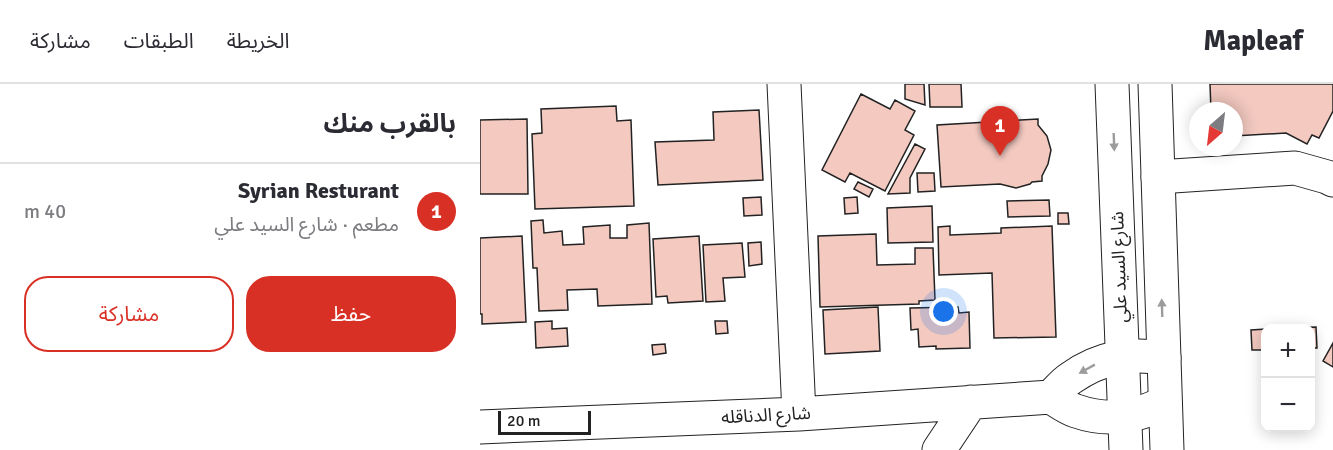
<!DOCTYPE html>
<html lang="ar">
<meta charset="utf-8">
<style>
body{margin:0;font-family:Signika,"Noto Sans Arabic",sans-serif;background:#f2f2f3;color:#2b2b33;direction:rtl}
.controls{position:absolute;right:18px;bottom:18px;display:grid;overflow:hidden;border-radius:12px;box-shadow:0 3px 15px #0003}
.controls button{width:54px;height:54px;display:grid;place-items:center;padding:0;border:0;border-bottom:2px solid #e1e1e2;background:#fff;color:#2b2b33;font:30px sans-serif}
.compass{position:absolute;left:709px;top:18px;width:54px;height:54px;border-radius:50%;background:#fff;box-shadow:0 3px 15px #0003;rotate:208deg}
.scale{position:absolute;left:18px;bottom:15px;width:93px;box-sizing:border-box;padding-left:6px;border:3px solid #222;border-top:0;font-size:16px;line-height:21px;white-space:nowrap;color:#222;-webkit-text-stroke:4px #fff;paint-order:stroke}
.you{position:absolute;left:464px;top:228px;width:21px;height:21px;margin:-15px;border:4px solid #fff;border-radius:50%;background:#1a73e8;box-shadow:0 0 0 9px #1a73e833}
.badge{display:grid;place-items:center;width:39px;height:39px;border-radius:50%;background:#d93025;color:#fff;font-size:20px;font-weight:700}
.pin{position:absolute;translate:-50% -50px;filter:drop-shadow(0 2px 3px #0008)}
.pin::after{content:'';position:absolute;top:32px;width:21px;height:18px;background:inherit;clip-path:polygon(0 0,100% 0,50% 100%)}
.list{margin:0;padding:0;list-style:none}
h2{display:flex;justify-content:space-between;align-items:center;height:78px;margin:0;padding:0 24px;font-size:26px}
h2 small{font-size:20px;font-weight:400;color:#7c7c81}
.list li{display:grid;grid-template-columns:39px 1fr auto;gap:18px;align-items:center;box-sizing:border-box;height:96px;padding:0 24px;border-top:2px solid #e1e1e2}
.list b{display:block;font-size:22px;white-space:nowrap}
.list p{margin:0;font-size:20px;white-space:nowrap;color:#7c7c81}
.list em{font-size:20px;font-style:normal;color:#7c7c81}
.actions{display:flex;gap:12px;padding:18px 24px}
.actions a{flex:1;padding:14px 0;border:2px solid #d93025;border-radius:24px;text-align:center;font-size:21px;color:#d93025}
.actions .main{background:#d93025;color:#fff}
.map{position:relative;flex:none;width:853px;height:366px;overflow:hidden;direction:ltr}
header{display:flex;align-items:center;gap:36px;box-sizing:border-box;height:84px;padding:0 30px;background:#fff;border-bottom:2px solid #e1e1e2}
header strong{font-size:28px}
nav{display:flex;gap:33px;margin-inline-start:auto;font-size:21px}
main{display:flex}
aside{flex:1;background:#fff}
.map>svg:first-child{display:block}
.building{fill:#f3c9c0;stroke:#222;stroke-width:1.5}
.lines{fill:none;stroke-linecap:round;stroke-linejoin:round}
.minor-casing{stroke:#222;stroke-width:35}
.major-casing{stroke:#222;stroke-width:35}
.minor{stroke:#fff;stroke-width:33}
.major{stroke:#fff;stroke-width:33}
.oneway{fill:#9c9c9c}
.labels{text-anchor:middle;stroke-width:4.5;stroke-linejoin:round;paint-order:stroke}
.street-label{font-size:18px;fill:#222;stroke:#fff}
</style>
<header>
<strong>Mapleaf</strong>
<nav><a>الخريطة</a><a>الطبقات</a><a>مشاركة</a></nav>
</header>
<main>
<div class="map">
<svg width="853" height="366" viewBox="0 0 853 366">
<rect width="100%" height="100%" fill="#fff"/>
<!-- building -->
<path class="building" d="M 425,0 L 444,0 L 445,21 L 425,15 Z
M 449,0 L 481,0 L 482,23 L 450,23 Z
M 730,0 L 853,0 L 853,27 L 839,54 L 832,51 L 827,60 L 806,49 L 754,52 L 754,27 L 731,27 Z
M 381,10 L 410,25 L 415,16 L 435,27 L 425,46 L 434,51 L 405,107 L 370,89 L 365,98 L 342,86 Z
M 136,22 L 137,37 L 151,36 L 154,122 L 55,125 L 52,50 L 62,49 L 61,25 Z
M 279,26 L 283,96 L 178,101 L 175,58 L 234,56 L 233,28 Z
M 47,35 L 48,110 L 0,110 L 0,36 Z
M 558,35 L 558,41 L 567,52 L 571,66 L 568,80 L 562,92 L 562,97 L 552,98 L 550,100 L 536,104 L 520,100 L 461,103 L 457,41 Z
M 435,60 L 445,65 L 430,94 L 430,109 L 408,110 Z
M 437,89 L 454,89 L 455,107 L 438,108 Z
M 378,98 L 393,105 L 389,113 L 374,105 Z
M 281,113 L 282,131 L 264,132 L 263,114 Z
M 377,113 L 378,129 L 365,130 L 364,114 Z
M 569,116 L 570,132 L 528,133 L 527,117 Z
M 452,122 L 453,158 L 408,159 L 407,124 Z
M 578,129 L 588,129 L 589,140 L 578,140 Z
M 63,136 L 64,149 L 82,147 L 83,161 L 104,160 L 103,143 L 130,141 L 130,154 L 147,154 L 147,141 L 169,139 L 172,220 L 118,222 L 117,205 L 87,206 L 88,226 L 59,227 L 57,184 L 53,184 L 51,137 Z
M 470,142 L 470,151 L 521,149 L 521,144 L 572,142 L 576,253 L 514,254 L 512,189 L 459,191 L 458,143 Z
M 396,150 L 397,181 L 435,180 L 435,164 L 453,164 L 455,216 L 439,217 L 439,220 L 340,223 L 338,152 Z
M 42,152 L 46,238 L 2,240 L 2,230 L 0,230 L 0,154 Z
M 219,152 L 223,217 L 188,219 L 187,212 L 176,213 L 173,155 Z
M 281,158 L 282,180 L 269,182 L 268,159 Z
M 262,159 L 265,193 L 243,194 L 245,217 L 226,218 L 223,161 Z
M 398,223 L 400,267 L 345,270 L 343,226 Z
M 478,223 L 479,229 L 489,228 L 490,264 L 456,265 L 456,262 L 439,263 L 438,245 L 431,246 L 430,224 Z
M 72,237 L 72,245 L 87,244 L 88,262 L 56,264 L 55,238 Z
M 235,237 L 247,237 L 248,249 L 236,250 Z
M 836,243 L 837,264 L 830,264 L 830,244 L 808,244 Z
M 786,245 L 786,266 L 772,266 L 771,246 Z
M 853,259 L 853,283 L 843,277 Z
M 185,260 L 186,269 L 173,271 L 172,261 Z"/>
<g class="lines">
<defs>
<path id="minor" d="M 304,0 L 319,330
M 678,93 L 815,84 L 847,93 L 853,96
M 571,313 C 577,307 583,299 591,294 C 621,273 648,269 684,274
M 0,343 L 319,330 L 571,313 C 579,318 587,324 596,327 C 628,338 656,334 685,318
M 459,366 L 491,318"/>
<path id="major" d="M 632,0 L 646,366
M 675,0 L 687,366"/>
</defs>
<!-- minor casing -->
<use href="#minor" class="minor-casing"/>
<!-- major casing -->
<use href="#major" class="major-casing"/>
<!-- minor -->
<use href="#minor" class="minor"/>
<!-- major -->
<use href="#major" class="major"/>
</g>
<!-- one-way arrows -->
<defs><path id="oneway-solid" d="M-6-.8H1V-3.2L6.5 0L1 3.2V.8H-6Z" transform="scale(1.5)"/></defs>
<g class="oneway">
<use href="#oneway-solid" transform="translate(634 58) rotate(88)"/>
<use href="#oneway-solid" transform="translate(682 224) rotate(-92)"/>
<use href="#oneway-solid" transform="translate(607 285) rotate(151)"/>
</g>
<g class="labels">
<!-- street labels -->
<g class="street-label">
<text transform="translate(639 183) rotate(-92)" y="6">شارع السيد علي</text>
<text transform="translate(286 331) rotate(-3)" y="6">شارع الدناقله</text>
</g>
</g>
</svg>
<div class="controls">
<button>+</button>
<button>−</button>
</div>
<svg class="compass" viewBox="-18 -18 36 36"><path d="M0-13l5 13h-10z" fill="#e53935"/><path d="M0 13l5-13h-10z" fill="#7c7c81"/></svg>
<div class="scale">20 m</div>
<div class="you"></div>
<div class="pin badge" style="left:520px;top:72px">1</div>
</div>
<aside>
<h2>بالقرب منك<small></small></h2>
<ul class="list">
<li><span class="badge">1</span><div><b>Syrian Resturant</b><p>مطعم · شارع السيد علي</p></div><em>40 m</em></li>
</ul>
<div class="actions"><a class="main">حفظ</a><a>مشاركة</a></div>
</aside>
</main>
